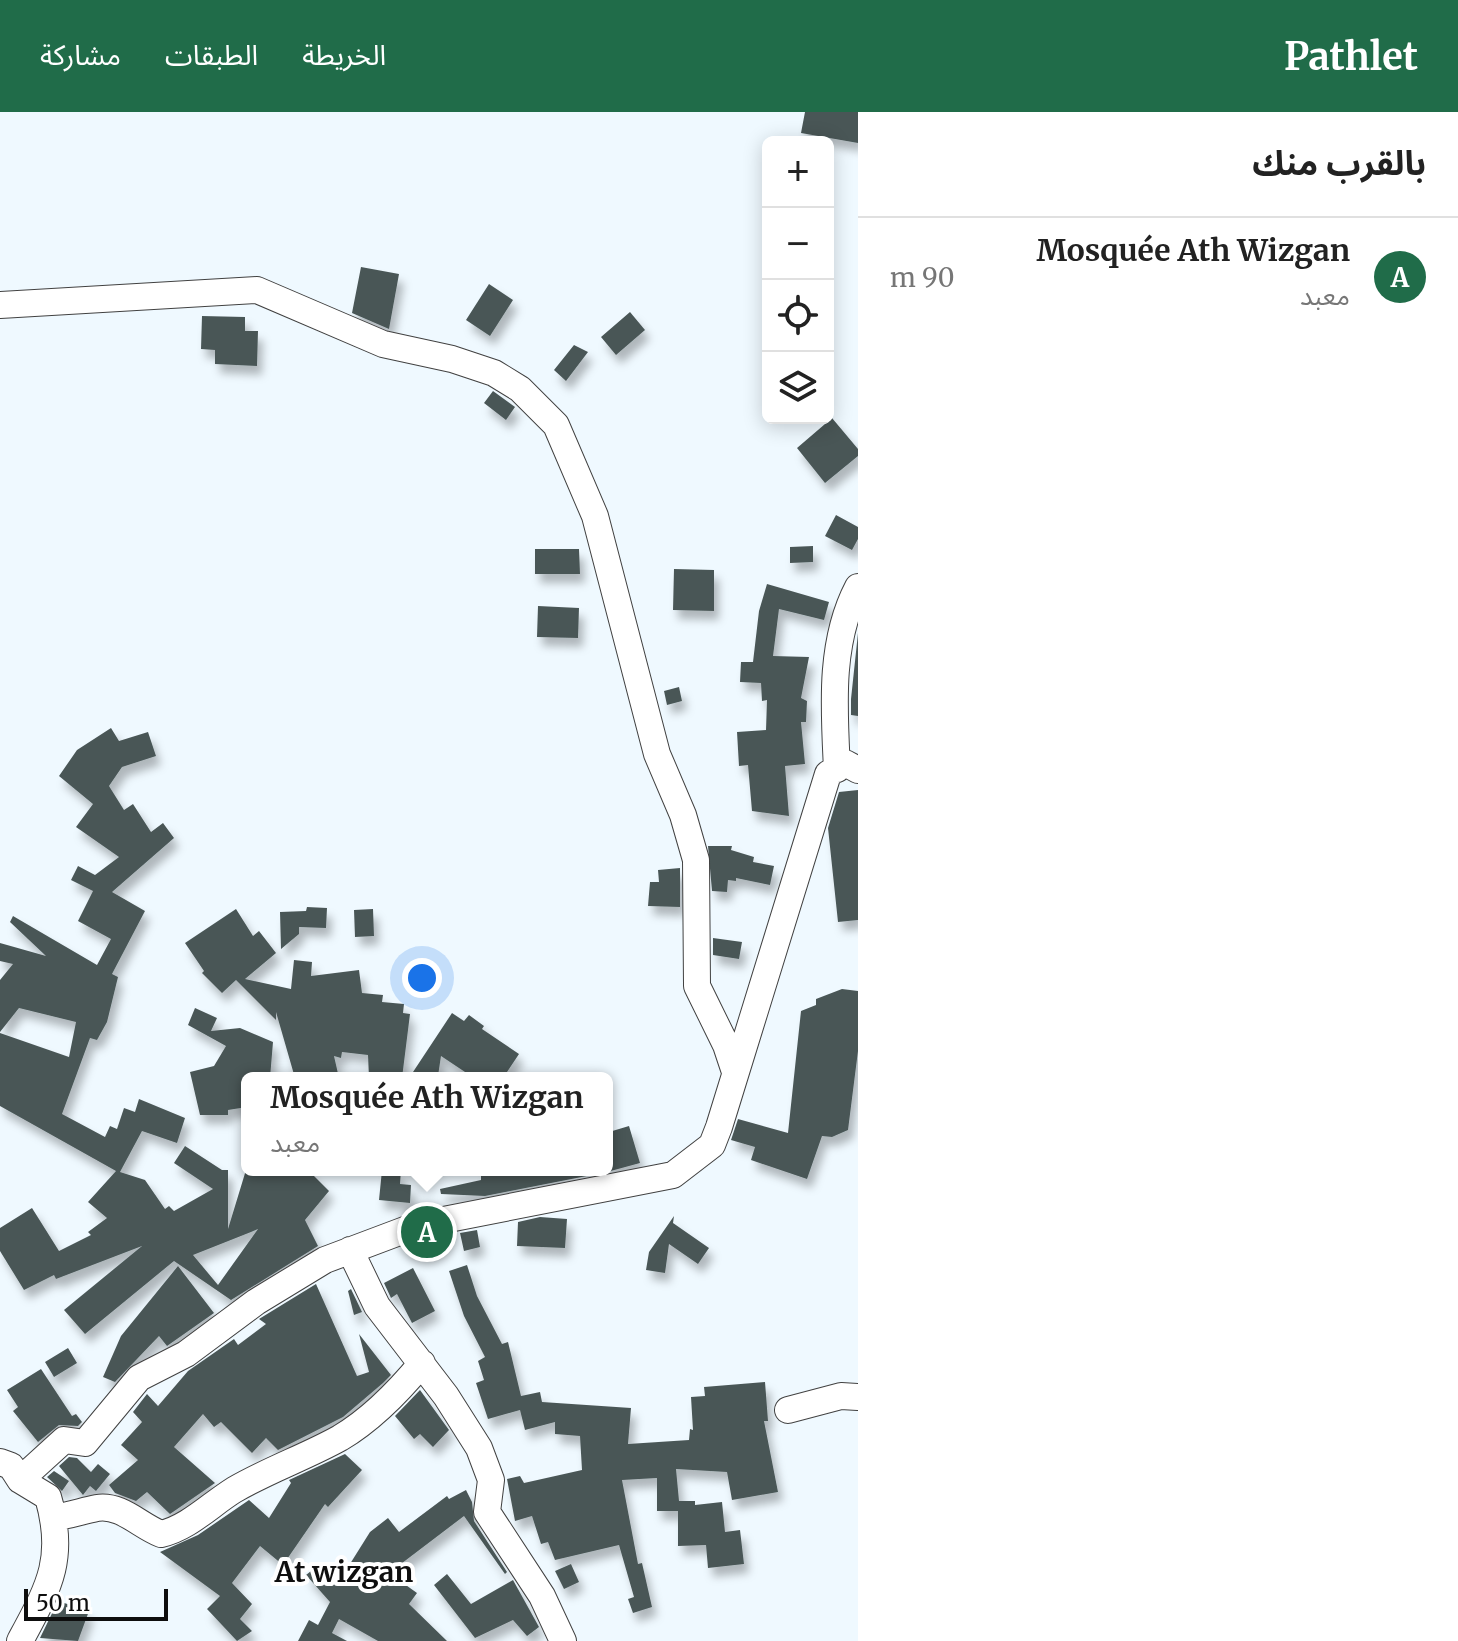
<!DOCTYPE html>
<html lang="ar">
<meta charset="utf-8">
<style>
body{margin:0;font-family:Merriweather,"Noto Sans Arabic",serif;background:#f2f2f2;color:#222;direction:rtl}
.controls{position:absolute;right:24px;top:24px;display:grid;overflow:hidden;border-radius:12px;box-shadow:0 4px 20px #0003}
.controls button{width:72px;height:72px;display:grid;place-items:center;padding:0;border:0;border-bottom:2px solid #e0e0e0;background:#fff;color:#222;font:40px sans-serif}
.scale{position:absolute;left:24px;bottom:20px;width:144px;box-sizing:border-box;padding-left:8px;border:4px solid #0e0e0e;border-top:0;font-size:22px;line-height:28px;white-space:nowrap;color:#0e0e0e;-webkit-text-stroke:6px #fff;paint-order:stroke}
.you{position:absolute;left:422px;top:866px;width:28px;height:28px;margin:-20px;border:6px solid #fff;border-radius:50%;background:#1a73e8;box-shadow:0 0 0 12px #1a73e833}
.badge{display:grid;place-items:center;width:52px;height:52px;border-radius:50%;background:#206c49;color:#fff;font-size:26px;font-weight:700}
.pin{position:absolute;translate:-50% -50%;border:4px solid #fff;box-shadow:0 2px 8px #0006}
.popup{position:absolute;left:241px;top:960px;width:372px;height:104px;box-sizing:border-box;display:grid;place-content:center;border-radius:12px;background:#fff;filter:drop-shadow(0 2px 6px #0005);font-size:26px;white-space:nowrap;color:#767676}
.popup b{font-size:30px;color:#222}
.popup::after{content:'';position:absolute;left:50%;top:100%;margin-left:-16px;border:16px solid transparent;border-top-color:#fff}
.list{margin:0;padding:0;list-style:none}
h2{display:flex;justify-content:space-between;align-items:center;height:104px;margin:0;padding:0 32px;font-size:34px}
h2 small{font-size:26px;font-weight:400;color:#767676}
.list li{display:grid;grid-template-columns:52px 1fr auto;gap:24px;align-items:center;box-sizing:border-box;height:120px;padding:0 32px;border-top:2px solid #e0e0e0}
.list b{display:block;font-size:30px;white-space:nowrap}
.list p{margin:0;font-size:26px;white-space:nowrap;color:#767676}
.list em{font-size:26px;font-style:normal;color:#767676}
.icon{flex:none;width:44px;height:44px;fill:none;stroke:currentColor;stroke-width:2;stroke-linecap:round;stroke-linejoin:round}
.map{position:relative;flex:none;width:858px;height:1529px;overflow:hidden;direction:ltr}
header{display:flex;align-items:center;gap:48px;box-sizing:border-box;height:112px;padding:0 40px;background:#206c49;color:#fff}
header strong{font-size:38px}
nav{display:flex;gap:44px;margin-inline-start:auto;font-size:28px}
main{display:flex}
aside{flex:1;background:#fff}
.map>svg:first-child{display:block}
.building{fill:#4a5757;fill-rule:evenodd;filter:url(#shadow)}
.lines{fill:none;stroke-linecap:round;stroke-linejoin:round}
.minor-casing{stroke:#414141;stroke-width:28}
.minor{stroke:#fff;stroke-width:26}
.labels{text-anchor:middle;stroke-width:8;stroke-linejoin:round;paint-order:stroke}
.quarter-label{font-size:28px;font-weight:bold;fill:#0e0e0e;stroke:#fff}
</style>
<header>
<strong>Pathlet</strong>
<nav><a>الخريطة</a><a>الطبقات</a><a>مشاركة</a></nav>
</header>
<main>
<aside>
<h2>بالقرب منك<small></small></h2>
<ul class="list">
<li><span class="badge">A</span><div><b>Mosquée Ath Wizgan</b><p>معبد</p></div><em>90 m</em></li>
</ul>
</aside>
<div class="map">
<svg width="858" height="1529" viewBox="0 0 858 1529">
<defs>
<filter id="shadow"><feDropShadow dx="5" dy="9" stdDeviation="4" flood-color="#0004"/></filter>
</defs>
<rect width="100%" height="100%" fill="#eff9ff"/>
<!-- building -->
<path class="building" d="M 805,0 L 858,0 L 858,31 L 801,21 Z
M 361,155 L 399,162 L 389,217 L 352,201 Z
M 489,172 L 513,188 L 490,224 L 466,208 Z
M 630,200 L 645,218 L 616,243 L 601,225 Z
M 202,204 L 245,205 L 245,219 L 258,219 L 257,254 L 215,252 L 215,238 L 201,237 Z
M 574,233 L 588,240 L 566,269 L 554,258 Z
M 493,279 L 515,295 L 506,308 L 484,291 Z
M 832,306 L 858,337 L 858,344 L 825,371 L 797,336 Z
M 836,403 L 858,415 L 858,427 L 852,438 L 825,424 Z
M 813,434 L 813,450 L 790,451 L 790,435 Z
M 535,437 L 579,437 L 580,462 L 535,462 Z
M 674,457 L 714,458 L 714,499 L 673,498 Z
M 767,472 L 829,490 L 824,508 L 779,497 L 773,544 L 809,545 L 801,586 L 807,589 L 806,610 L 801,610 L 805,652 L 785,654 L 789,704 L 752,699 L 748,653 L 739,654 L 737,620 L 766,618 L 767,588 L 762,589 L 761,571 L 740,570 L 741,550 L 753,550 L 759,499 Z
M 538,494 L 579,496 L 578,526 L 537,525 Z
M 858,521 L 858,604 L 851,603 L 851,587 Z
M 679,575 L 682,589 L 667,593 L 664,579 Z
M 111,616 L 119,629 L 148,620 L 156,644 L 122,655 L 109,674 L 124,698 L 133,692 L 151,720 L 163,711 L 174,726 L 112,780 L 145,799 L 112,862 L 118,865 L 107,910 L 97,928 L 90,926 L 62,1002 L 105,1025 L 110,1014 L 117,1017 L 124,996 L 135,1000 L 139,987 L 185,1006 L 177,1031 L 142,1019 L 120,1060 L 145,1068 L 165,1097 L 169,1094 L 174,1099 L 213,1077 L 174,1051 L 185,1034 L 222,1058 L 228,1058 L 228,1117 L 246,1058 L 308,1058 L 329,1079 L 305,1108 L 318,1134 L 231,1188 L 174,1149 L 85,1222 L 64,1198 L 142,1134 L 56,1167 L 54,1163 L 24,1178 L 0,1139 L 0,1116 L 32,1096 L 59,1139 L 91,1123 L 88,1120 L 107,1106 L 88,1090 L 116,1059 L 0,994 L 0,921 L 69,945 L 76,910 L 19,896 L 0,920 L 0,868 L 13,852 L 0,849 L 0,831 L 46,844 L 10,810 L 13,804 L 97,853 L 111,827 L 78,809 L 93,779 L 71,768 L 78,754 L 95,763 L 119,745 L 76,715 L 93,692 L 59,664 L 77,638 ZM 258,1117 L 218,1173 L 193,1143 L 251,1120 Z
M 858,678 L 858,808 L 838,810 L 828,716 L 839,680 Z
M 708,734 L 732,734 L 731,738 L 754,745 L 753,750 L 774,754 L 770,773 L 736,766 L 736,769 L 728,768 L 727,780 L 712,779 Z
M 680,756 L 680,795 L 648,794 L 650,770 L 659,770 L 658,758 Z
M 307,795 L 327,796 L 326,816 L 299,815 L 299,822 L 281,837 L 280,800 L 306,799 Z
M 236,797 L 253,824 L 259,819 L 276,841 L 245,867 L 291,877 L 294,848 L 312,850 L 311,864 L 359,858 L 362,881 L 383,883 L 382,890 L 404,892 L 403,901 L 410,902 L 402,966 L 369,966 L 368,943 L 342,940 L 341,946 L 334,944 L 339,966 L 319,966 L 318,962 L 295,966 L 276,900 L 276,908 L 236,868 L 222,881 L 202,861 L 204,859 L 185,831 Z
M 373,797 L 374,824 L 355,825 L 354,798 Z
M 713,826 L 742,830 L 739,847 L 713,843 Z
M 842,877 L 858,879 L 858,939 L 848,1018 L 832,1025 L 822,1024 L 807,1067 L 751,1048 L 755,1035 L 731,1028 L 738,1007 L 788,1021 L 801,899 L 816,893 L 816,887 Z
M 195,896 L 217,906 L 211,919 L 240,916 L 273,930 L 270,966 L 247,966 L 247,995 L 228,998 L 228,1003 L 200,1003 L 190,960 L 214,954 L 226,934 L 188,913 Z
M 452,901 L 464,909 L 469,903 L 484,914 L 482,917 L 519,942 L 503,966 L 474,966 L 441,944 L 438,964 L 413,960 Z
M 629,1014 L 640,1051 L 607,1060 L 607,1034 L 613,1032 L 609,1020 Z
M 382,1058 L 401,1058 L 400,1072 L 411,1073 L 410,1091 L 379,1088 Z
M 481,1058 L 602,1058 L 602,1061 L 485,1084 L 441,1082 L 440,1077 L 481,1068 Z
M 674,1104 L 673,1111 L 709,1136 L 698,1152 L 669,1132 L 665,1161 L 646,1158 L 649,1140 Z
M 540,1105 L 567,1107 L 565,1136 L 517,1134 L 518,1110 Z
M 477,1118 L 480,1135 L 464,1139 L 460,1121 Z
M 467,1153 L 477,1184 L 502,1232 L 508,1230 L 521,1284 L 540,1280 L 542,1290 L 631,1296 L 628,1332 L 689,1328 L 690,1317 L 693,1318 L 691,1285 L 705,1284 L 704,1275 L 765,1270 L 768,1309 L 764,1309 L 778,1380 L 732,1388 L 727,1360 L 676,1357 L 679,1389 L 695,1389 L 695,1393 L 722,1390 L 725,1420 L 740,1418 L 744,1452 L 708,1456 L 706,1433 L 678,1434 L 678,1399 L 657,1399 L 657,1366 L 622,1368 L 638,1452 L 642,1451 L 652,1495 L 633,1501 L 628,1487 L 634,1485 L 619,1433 L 555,1448 L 548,1430 L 541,1432 L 532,1404 L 515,1409 L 507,1367 L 520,1364 L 524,1371 L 582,1358 L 580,1324 L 555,1322 L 555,1310 L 525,1318 L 520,1298 L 488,1307 L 476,1271 L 484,1268 L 478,1249 L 485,1245 L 464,1204 L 449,1159 Z
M 178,1154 L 214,1201 L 167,1234 L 159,1224 L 115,1270 L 103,1265 L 121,1224 Z
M 413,1156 L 435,1199 L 412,1211 L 397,1182 L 391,1186 L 384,1171 Z
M 316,1172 L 357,1264 L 369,1260 L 359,1222 L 391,1263 L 383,1271 L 343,1305 L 278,1338 L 266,1326 L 252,1341 L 221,1310 L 214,1315 L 203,1302 L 174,1335 L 215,1371 L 170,1402 L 147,1380 L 136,1389 L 115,1381 L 109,1373 L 138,1348 L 121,1333 L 142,1310 L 133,1300 L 147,1282 L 158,1294 L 188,1259 L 234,1227 L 238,1233 L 266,1212 L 259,1207 Z
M 351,1177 L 362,1200 L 354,1203 L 348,1179 Z
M 68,1236 L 77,1251 L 54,1265 L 45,1250 Z
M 41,1257 L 72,1304 L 76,1302 L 82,1310 L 78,1314 L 59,1313 L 38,1330 L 13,1299 L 18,1295 L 7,1278 Z
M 420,1278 L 449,1318 L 433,1335 L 420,1322 L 414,1327 L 395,1304 Z
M 345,1342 L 362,1358 L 328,1395 L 325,1392 L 283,1453 L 260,1434 L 232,1471 L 252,1492 L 240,1507 L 252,1519 L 237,1529 L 207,1497 L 220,1484 L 160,1440 L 198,1423 L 249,1388 L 269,1406 L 291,1371 L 289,1368 Z
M 69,1345 L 77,1346 L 91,1360 L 98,1352 L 110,1362 L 96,1379 L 90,1374 L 83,1383 L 59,1354 Z
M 54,1359 L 69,1369 L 62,1379 L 47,1365 Z
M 466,1378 L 472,1390 L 474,1409 L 507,1460 L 505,1462 L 464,1404 L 389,1461 L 417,1481 L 409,1492 L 447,1529 L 378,1529 L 339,1507 L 332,1521 L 347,1529 L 298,1529 L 309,1508 L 318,1513 L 330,1490 L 306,1463 L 321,1451 L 338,1471 L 370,1420 L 388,1406 L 399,1420 L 447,1384 L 449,1387 Z
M 571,1452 L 579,1470 L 564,1477 L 555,1459 Z
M 447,1462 L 471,1492 L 513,1468 L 539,1515 L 527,1524 L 513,1508 L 475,1526 L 434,1473 Z
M 58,1489 L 89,1499 L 78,1529 L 40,1526 Z"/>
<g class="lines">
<defs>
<path id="minor" d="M 0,193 L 257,178 L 383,232 L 452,247 L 494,261 L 520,277 L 556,313 L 595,404 L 657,642 L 683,703 L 696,748 L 697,874 L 726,933 L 735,960
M 837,657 C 834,596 829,530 858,475
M 350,1138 L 377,1194 L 446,1284 L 479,1336 L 491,1368 L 487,1400 L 542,1484 L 563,1529
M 788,1298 L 841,1284 L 858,1285
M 0,1350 L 11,1354 L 20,1368 L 48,1385 C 66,1447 49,1475 20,1529
M 20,1368 L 64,1328 L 85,1331 L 139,1266 L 186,1242 L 256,1190 L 325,1148 L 418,1113 L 673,1063 L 712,1033 L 719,1015 L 828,662 L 845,651 L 858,658
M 54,1405 C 70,1404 81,1399 97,1396 C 121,1392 140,1414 161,1422 C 188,1416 210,1393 234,1378 C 268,1358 306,1345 340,1326 C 372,1307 399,1279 422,1251"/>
</defs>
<!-- minor casing -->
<use href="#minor" class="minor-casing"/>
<!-- minor -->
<use href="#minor" class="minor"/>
</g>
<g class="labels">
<!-- quarter labels -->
<g class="quarter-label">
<text x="344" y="1470">At wizgan</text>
</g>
</g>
</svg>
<div class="controls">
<button>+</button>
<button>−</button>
<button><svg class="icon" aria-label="locate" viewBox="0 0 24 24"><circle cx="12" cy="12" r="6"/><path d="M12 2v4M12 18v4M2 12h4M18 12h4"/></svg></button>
<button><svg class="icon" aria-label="layers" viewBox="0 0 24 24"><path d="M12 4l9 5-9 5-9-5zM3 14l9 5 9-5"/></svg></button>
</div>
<div class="scale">50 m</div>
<div class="you"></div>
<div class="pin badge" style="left:427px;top:1120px">A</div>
<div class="popup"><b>Mosquée Ath Wizgan</b>معبد</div>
</div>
</main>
